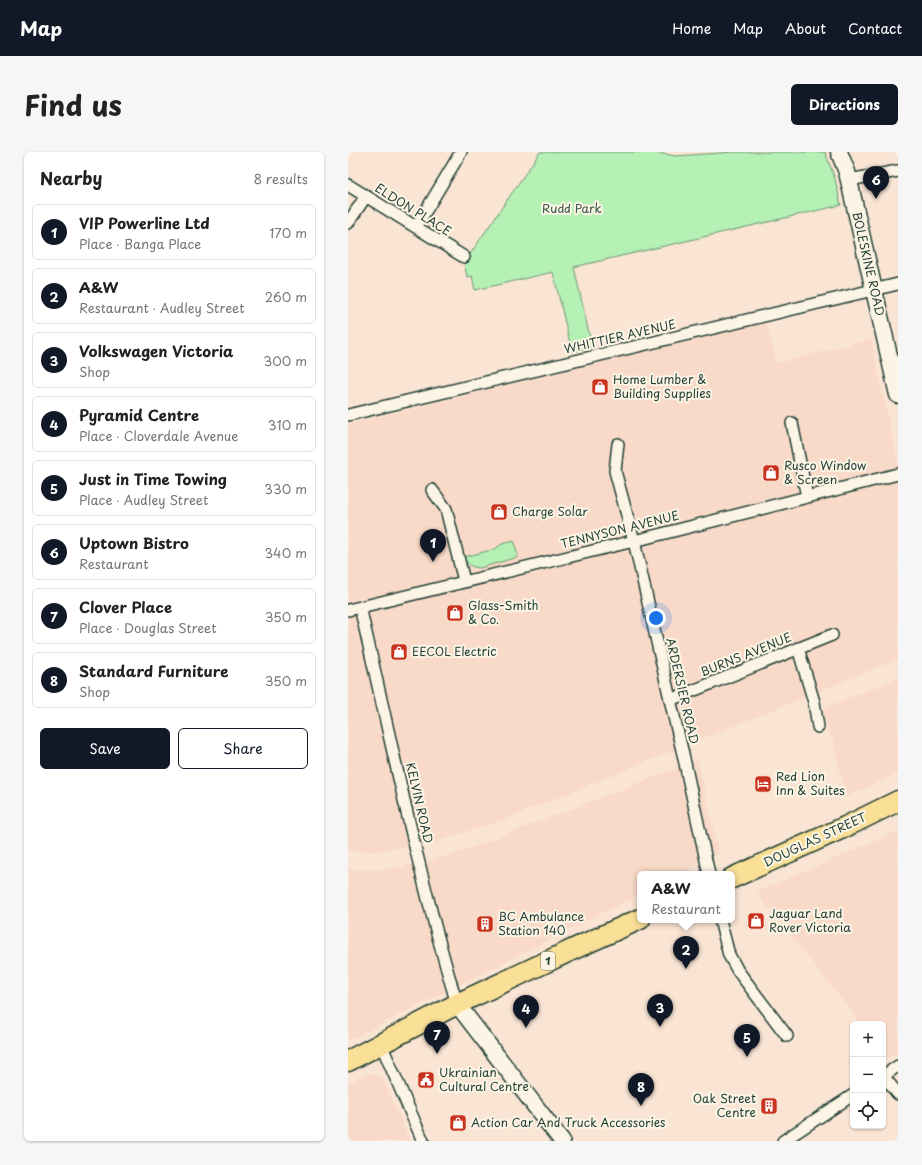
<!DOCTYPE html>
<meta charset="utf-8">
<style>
body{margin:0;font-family:"Playpen Sans",sans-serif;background:#f6f6f6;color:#222}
.controls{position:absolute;right:12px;bottom:12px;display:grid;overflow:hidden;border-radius:6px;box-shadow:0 1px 3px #0004}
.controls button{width:36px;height:36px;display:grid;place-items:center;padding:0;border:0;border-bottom:1px solid #e0e0e0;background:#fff;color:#222;font:20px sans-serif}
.you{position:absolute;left:308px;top:466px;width:14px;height:14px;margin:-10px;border:3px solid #fff;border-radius:50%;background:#1a73e8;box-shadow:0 0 0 6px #1a73e833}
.badge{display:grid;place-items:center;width:26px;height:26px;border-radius:50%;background:#111827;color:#fff;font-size:13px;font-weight:700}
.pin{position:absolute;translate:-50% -33px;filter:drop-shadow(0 1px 2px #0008)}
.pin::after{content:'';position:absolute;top:21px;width:14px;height:12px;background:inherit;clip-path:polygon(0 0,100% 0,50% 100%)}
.popup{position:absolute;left:289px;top:719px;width:98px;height:52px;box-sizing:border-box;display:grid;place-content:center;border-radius:6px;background:#fff;filter:drop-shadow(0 1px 3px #0005);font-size:13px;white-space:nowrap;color:#767676}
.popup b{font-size:15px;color:#222}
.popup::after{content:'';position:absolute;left:50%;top:100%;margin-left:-8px;border:8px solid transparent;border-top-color:#fff}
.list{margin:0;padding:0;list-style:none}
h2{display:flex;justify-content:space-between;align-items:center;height:52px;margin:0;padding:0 16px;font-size:17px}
h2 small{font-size:13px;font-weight:400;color:#767676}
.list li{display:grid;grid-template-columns:26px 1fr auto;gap:12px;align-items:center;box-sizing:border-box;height:56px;margin:0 8px 8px;padding:0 8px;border:1px solid #e0e0e0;border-radius:6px}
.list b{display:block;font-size:15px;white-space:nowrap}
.list p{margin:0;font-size:13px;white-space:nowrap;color:#767676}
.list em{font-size:13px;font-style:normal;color:#767676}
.actions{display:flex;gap:8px;padding:12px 16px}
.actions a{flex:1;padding:9px 0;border:1px solid #111827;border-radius:6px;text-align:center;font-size:14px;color:#111827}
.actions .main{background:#111827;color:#fff}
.icon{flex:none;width:22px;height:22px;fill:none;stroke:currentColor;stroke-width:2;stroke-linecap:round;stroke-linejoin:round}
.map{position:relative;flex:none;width:550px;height:989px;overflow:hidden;border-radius:6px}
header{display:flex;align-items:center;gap:24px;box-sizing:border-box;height:56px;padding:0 20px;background:#111827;color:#fff}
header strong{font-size:19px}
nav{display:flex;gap:22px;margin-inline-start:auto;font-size:14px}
.intro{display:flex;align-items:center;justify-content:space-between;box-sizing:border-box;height:96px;padding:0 24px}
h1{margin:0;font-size:28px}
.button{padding:10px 18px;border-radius:6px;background:#111827;color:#fff;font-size:14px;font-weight:700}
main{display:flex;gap:24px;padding:0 24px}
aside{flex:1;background:#fff;border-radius:6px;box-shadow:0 1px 3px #0004}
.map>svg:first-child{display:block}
.built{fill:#f9dac8}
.green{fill:#b5f0b4;stroke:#6a9674}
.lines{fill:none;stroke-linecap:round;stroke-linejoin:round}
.street-casing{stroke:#1f3d34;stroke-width:14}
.secondary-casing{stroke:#1f3d34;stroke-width:19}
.highway-casing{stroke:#1f3d34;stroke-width:23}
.street{stroke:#fcf5e5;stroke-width:11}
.secondary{stroke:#fcf5e5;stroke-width:16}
.highway{stroke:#fadf96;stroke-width:20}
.labels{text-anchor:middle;stroke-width:4;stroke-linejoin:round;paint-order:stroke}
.shield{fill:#fcf5e5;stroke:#617469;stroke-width:1}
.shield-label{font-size:11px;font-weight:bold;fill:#1f3d34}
.park-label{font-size:12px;fill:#365847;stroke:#fcf5e5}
.street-label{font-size:12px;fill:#1f3d34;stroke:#fcf5e5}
.poi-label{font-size:12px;fill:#1f3d34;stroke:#fcf5e5;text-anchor:start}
</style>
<header>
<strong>Map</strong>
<nav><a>Home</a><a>Map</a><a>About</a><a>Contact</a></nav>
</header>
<div class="intro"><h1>Find us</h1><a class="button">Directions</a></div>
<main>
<aside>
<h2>Nearby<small>8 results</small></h2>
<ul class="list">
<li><span class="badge">1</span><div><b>VIP Powerline Ltd</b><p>Place · Banga Place</p></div><em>170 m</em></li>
<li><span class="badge">2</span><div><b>A&amp;W</b><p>Restaurant · Audley Street</p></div><em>260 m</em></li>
<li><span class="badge">3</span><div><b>Volkswagen Victoria</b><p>Shop</p></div><em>300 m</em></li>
<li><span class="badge">4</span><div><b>Pyramid Centre</b><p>Place · Cloverdale Avenue</p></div><em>310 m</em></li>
<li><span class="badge">5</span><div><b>Just in Time Towing</b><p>Place · Audley Street</p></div><em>330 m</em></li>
<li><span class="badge">6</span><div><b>Uptown Bistro</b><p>Restaurant</p></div><em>340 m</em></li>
<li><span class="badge">7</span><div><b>Clover Place</b><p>Place · Douglas Street</p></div><em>350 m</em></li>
<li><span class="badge">8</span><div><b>Standard Furniture</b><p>Shop</p></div><em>350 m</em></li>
</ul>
<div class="actions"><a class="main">Save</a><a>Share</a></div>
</aside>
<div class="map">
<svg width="550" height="989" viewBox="0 0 550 989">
<rect width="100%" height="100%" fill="#fae5d4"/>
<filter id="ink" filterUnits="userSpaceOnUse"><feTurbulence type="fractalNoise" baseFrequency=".025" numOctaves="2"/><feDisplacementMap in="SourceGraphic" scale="8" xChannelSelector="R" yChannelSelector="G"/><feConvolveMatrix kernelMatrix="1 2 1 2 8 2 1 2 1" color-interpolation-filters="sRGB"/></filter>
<g filter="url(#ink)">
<!-- built -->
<path class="built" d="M 418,170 L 429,211 L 523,187 L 550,311 L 550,507 L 155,668 L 82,692 L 21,700 L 0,698 L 0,272 Z
M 550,526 L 550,621 L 498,645 L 484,585 L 482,585 L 475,556 Z
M 350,608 L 371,702 L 331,722 L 292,722 L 292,742 L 0,889 L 0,717 L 24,718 L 47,716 L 81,709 L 114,699 Z
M 550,679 L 550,900 L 540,906 L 535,899 L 535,872 L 513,872 L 408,740 Z
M 20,921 L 34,925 L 62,989 L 0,989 L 0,932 Z"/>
<!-- green -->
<path class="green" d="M 192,0 L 303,0 L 328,4 L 386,0 L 477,0 L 487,27 L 493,53 L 226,115 L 244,195 L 224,200 L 205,120 L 127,138 L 124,124 L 119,125 L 116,111 Z
M 166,389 L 170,405 L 132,416 C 123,415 119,413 116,405 L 147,397 L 154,392 Z"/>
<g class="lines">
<defs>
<path id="street" d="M 501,28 L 550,19
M 0,33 L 116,105
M 0,71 L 18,44
M 68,75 L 113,0
M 0,263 L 550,132
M 444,271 L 459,345
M 270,292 L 267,319 L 286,389 L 327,569 L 335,602 L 361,722
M 84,338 L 98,357 L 116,429
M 12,455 C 43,588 70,722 109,852
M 0,458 L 286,389 L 550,322
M 450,496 L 466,550 L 470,575
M 322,548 L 484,483
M 372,768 L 381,803 L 390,819 L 439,884
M 33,892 L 75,989
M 535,924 L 550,942
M 535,924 L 550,914
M 435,989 L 505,943"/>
<path id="secondary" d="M 491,0 L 499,20 L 550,243
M 109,852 L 214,989"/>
<path id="highway" d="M 384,726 L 497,675 L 550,649
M 0,909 L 109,852 L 228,796 L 292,767"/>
</defs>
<!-- street casing -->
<use href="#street" class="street-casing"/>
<!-- secondary casing -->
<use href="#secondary" class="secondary-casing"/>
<!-- highway casing -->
<use href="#highway" class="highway-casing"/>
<!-- street -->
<use href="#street" class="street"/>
<!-- secondary -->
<use href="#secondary" class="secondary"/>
<!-- highway -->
<use href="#highway" class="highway"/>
</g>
</g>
<!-- icons -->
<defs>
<symbol id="shop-square" viewBox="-11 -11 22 22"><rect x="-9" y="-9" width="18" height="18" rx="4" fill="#c8321e" stroke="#fcf5e5"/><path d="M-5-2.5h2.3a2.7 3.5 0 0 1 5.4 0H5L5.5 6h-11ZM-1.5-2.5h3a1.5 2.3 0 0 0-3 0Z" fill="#fff"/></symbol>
<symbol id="hotel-square" viewBox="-11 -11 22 22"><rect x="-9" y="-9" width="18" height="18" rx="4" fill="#c8321e" stroke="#fcf5e5"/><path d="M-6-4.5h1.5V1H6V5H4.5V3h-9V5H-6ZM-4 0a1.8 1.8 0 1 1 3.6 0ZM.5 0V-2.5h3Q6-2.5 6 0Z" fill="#fff"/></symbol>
<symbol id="building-square" viewBox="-11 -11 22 22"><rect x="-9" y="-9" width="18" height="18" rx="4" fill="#c8321e" stroke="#fcf5e5"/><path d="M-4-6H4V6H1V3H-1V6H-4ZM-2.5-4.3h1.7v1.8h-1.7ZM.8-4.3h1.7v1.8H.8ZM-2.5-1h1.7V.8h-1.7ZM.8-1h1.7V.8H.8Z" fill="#fff"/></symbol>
<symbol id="civic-square" viewBox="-11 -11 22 22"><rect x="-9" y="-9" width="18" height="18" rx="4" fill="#c8321e" stroke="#fcf5e5"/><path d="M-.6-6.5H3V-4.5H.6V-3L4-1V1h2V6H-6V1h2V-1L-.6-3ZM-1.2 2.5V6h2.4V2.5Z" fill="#fff"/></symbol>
</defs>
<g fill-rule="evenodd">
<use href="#shop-square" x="242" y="225" width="20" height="20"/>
<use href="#shop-square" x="413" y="311" width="20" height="20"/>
<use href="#shop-square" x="141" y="350" width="20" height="20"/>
<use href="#shop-square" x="97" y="451" width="20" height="20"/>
<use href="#shop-square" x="41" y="490" width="20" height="20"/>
<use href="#hotel-square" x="405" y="622" width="20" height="20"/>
<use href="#shop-square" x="398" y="759" width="20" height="20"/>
<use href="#building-square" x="127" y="762" width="20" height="20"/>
<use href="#civic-square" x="68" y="918" width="20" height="20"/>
<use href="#building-square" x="411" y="944" width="20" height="20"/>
<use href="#shop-square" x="100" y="961" width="20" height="20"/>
</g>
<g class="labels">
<!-- shield labels -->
<rect class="shield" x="193" y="800" width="14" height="18" rx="3"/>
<g class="shield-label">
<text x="200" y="813">1</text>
</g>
<!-- park labels -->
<g class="park-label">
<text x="224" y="61">Rudd Park</text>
</g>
<!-- street labels -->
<g class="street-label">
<text transform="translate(65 58) rotate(32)" y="4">ELDON PLACE</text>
<text transform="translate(520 112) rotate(77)" y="4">BOLESKINE ROAD</text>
<text transform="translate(272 185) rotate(-13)" y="4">WHITTIER AVENUE</text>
<text transform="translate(272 378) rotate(-14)" y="4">TENNYSON AVENUE</text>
<text transform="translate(398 503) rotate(-22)" y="4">BURNS AVENUE</text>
<text transform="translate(334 539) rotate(77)" y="4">ARDERSIER ROAD</text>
<text transform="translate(71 651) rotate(77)" y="4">KELVIN ROAD</text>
<text transform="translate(467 688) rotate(-25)" y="4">DOUGLAS STREET</text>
</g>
<!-- poi labels -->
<g class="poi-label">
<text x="265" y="232">Home Lumber &amp;<tspan x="265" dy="14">Building Supplies</tspan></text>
<text x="436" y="318">Rusco Window<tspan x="436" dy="14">&amp; Screen</tspan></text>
<text x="164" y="364">Charge Solar</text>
<text x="120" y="458">Glass-Smith<tspan x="120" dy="14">&amp; Co.</tspan></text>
<text x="64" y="504">EECOL Electric</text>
<text x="428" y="629">Red Lion<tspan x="428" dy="14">Inn &amp; Suites</tspan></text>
<text x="421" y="766">Jaguar Land<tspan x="421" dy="14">Rover Victoria</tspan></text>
<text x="150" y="769">BC Ambulance<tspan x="150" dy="14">Station 140</tspan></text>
<text x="91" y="925">Ukrainian<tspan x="91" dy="14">Cultural Centre</tspan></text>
<text x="408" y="951" text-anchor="end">Oak Street<tspan x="408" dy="14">Centre</tspan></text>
<text x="123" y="975">Action Car And Truck Accessories</text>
</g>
</g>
</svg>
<div class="controls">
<button>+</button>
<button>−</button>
<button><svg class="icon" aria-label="locate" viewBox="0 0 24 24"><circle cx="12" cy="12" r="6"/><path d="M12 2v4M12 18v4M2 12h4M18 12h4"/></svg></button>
</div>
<div class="you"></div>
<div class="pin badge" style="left:85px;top:410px">1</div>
<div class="pin badge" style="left:338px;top:817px">2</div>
<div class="popup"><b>A&amp;W</b>Restaurant</div>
<div class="pin badge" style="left:312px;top:875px">3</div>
<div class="pin badge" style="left:178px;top:876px">4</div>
<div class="pin badge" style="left:399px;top:905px">5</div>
<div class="pin badge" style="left:528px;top:47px">6</div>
<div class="pin badge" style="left:89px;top:902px">7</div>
<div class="pin badge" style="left:293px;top:954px">8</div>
</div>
</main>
